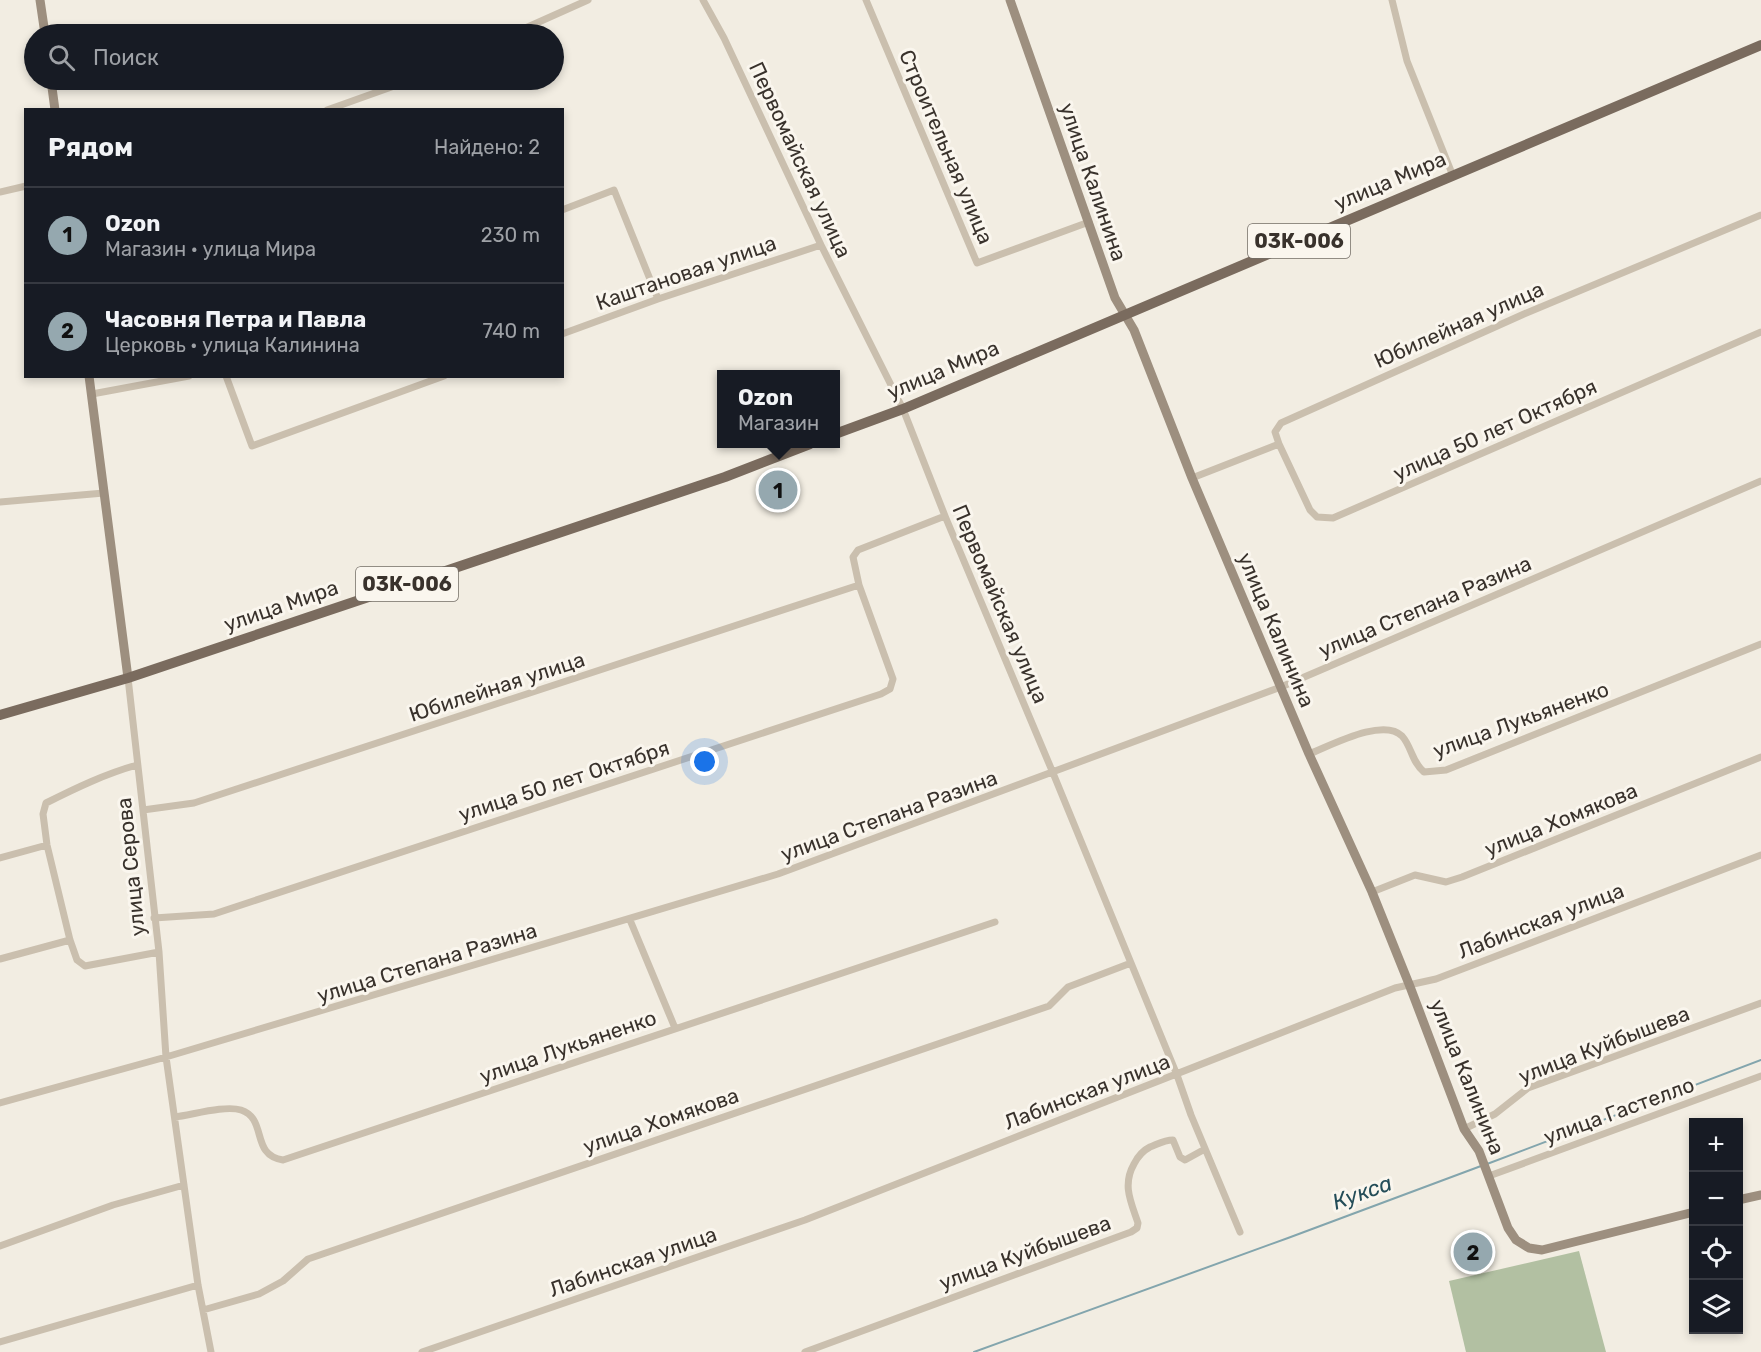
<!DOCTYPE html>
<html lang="ru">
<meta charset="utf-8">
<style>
body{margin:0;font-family:Rubik,sans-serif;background:#20242c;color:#f1f3f6}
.controls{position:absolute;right:18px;bottom:18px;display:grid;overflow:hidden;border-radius:0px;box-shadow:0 3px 9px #0003}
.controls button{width:54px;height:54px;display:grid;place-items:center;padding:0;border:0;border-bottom:2px solid #363941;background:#171b24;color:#f1f3f6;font:30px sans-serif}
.you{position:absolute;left:705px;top:762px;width:21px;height:21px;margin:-15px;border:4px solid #fff;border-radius:50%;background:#1a73e8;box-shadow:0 0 0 9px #1a73e833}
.badge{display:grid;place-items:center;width:39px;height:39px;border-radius:50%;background:#95a8af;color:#111;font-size:20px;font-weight:700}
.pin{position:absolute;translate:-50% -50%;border:3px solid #fff;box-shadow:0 2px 6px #0006}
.popup{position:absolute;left:717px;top:370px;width:123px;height:78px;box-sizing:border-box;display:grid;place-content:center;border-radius:0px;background:#171b24;filter:drop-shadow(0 2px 4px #0005);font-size:20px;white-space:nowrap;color:#9ea1a6}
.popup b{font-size:22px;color:#f1f3f6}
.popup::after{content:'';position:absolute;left:50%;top:100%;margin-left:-12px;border:12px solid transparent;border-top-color:#171b24}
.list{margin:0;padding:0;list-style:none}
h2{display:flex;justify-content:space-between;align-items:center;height:78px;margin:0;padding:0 24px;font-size:26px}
h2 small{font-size:20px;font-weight:400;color:#9ea1a6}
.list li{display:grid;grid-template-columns:39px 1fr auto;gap:18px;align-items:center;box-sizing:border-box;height:96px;padding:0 24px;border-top:2px solid #363941}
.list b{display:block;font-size:22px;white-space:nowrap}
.list p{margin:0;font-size:20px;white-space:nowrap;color:#9ea1a6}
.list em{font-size:20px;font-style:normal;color:#9ea1a6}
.icon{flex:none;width:33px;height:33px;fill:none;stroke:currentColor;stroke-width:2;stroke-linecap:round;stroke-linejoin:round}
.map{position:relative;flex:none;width:1761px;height:1352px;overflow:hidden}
.search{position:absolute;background:#171b24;box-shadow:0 3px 9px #0003;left:24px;top:24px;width:540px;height:66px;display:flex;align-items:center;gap:15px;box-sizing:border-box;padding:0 21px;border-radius:33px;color:#9ea1a6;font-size:22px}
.panel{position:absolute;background:#171b24;box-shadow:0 3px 9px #0003;left:24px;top:108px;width:540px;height:270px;border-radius:0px}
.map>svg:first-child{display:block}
.green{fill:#b2c0a2}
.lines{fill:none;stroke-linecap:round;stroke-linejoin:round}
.stream{stroke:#83a5ad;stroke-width:2}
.street{stroke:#cabfae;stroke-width:7}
.secondary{stroke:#9d8f7f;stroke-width:9}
.primary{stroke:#7a6b5e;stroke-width:10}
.labels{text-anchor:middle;stroke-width:6;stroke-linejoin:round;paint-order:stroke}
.shield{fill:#faf6ee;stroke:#736d66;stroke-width:1.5}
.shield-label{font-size:20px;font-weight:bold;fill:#39322c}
.street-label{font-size:21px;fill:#39322c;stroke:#faf6ee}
.water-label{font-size:22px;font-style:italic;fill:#244d58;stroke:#faf6ee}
</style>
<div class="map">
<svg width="1761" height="1352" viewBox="0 0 1761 1352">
<rect width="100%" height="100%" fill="#f2ede2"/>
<!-- green -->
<path class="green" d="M 1579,1251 L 1606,1352 L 1466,1352 L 1449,1281 Z"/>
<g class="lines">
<!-- stream -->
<path class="stream" d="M 1487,1164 L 1761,1060
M 974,1352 L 1288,1238 L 1481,1166"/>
<!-- street -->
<path class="street" d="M 703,0 L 724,38 L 821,245 L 903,409 L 945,516 L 1053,773 L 1177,1075 L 1191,1115 L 1240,1232
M 866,0 L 977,263 L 1089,222
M 1392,0 L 1407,61 L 1453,176
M 512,34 L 588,0
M 327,110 L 411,80
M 0,192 L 26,186
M 562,210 L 614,190 L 658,299
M 562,334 L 658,299 L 821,245
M 226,376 L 252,446 L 444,376
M 92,394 L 189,376
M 1279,444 L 1310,510 L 1317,517 L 1333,518 L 1761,332
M 1192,478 L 1279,444 L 1275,432 L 1281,423 L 1524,314 L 1761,215
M 0,502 L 104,493
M 128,678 L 159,952 L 166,1057 L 198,1285 L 211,1352
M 1309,754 C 1330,746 1383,717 1402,736 C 1412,747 1411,761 1424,772 L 1446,770 L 1761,644
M 137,765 C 105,774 76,788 46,803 L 43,814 L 47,845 L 70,940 L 77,960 L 85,966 L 159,952
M 143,810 L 194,803 L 859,585
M 0,858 L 47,845
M 1372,892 L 1415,875 L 1446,882 L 1462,877 L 1761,757
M 154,918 L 214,914 L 881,694 L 890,689 L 893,679 L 859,585 L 853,557 L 858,550 L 945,516
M 630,920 L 675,1028
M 0,959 L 70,940
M 0,1103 L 166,1057 L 778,874 L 1281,687 L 1761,481
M 175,1117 C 192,1115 225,1105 241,1110 C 268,1119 250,1155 283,1160 L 995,922
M 1464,1129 L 1495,1114 L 1528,1088 L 1761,1003
M 1489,1176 L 1761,1076
M 0,1246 L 113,1205 L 184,1185
M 203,1310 L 259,1294 L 283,1281 L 308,1259 L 1049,1006 L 1068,987 L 1131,963
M 0,1342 L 198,1285
M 422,1352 L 805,1220 L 1395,988 L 1436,979 L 1761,855
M 805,1352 L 1131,1232 L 1137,1228 L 1138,1223 C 1131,1202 1122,1185 1134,1164 C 1138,1156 1142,1151 1150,1147 C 1158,1144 1164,1140 1173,1140 L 1180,1157 L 1185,1160 L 1205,1149"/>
<!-- secondary -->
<path class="secondary" d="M 40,0 L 45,34
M 1010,0 L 1115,298 L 1134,330 L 1192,478 L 1309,754 L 1372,892 L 1409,984 L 1464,1129 L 1479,1151 L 1508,1228 L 1516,1240 L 1529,1248 L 1542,1250 L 1694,1212
M 51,80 L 55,110
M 89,376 L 128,678
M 1738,1200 L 1761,1195"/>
<!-- primary -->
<path class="primary" d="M 835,434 L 903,409 L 1761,45
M 0,715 L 128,678 L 725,477 L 810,444"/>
</g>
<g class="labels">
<!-- shield labels -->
<g class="shield">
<rect x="1248" y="224" width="102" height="34" rx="4.5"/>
<rect x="356" y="567" width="102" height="34" rx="4.5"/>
</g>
<g class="shield-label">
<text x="1299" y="248">03К-006</text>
<text x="407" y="591">03К-006</text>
</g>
<!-- street labels -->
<g class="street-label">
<text transform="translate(946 147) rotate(67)" y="7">Строительная улица</text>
<text transform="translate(800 160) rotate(65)" y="7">Первомайская улица</text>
<text transform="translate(1390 181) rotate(-23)" y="7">улица Мира</text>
<text transform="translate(1093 182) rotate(71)" y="7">улица Калинина</text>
<text transform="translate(686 273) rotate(-19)" y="7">Каштановая улица</text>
<text transform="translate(1459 325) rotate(-24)" y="7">Юбилейная улица</text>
<text transform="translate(943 370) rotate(-23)" y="7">улица Мира</text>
<text transform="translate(1495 430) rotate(-24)" y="7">улица 50 лет Октября</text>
<text transform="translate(1000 604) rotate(67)" y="7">Первомайская улица</text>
<text transform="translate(281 606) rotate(-19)" y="7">улица Мира</text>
<text transform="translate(1425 607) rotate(-23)" y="7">улица Степана Разина</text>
<text transform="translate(1276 630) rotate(67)" y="7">улица Калинина</text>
<text transform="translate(497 687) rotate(-18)" y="7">Юбилейная улица</text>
<text transform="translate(1521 720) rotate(-20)" y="7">улица Лукьяненко</text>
<text transform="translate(564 781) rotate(-18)" y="7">улица 50 лет Октября</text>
<text transform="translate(889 816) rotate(-20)" y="7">улица Степана Разина</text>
<text transform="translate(1561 820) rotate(-22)" y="7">улица Хомякова</text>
<text transform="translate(131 867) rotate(-96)" y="7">улица Серова</text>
<text transform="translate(1541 921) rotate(-21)" y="7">Лабинская улица</text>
<text transform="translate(427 963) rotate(-17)" y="7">улица Степана Разина</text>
<text transform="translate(1604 1045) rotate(-21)" y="7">улица Куйбышева</text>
<text transform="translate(568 1047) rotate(-19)" y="7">улица Лукьяненко</text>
<text transform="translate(1467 1077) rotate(68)" y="7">улица Калинина</text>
<text transform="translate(1087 1092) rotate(-21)" y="7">Лабинская улица</text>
<text transform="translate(1619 1111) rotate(-20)" y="7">улица Гастелло</text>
<text transform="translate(661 1121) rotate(-19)" y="7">улица Хомякова</text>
<text transform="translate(1025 1253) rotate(-20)" y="7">улица Куйбышева</text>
<text transform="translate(633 1262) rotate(-19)" y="7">Лабинская улица</text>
</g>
<!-- water labels -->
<g class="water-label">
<text transform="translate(1362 1192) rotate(-20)" y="8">Кукса</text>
</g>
</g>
</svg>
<div class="controls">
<button>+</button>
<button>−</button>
<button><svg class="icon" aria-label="locate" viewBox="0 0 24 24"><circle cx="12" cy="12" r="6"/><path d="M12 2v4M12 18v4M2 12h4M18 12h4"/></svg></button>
<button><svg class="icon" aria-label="layers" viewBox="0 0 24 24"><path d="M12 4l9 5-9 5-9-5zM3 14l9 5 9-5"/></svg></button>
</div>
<div class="you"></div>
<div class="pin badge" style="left:778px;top:490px">1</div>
<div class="popup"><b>Ozon</b>Магазин</div>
<div class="pin badge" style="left:1473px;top:1252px">2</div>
<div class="search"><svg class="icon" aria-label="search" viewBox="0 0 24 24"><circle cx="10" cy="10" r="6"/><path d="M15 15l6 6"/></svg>Поиск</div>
<section class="panel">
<h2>Рядом<small>Найдено: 2</small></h2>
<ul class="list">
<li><span class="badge">1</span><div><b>Ozon</b><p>Магазин · улица Мира</p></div><em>230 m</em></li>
<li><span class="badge">2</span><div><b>Часовня Петра и Павла</b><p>Церковь · улица Калинина</p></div><em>740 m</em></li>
</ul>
</section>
</div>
